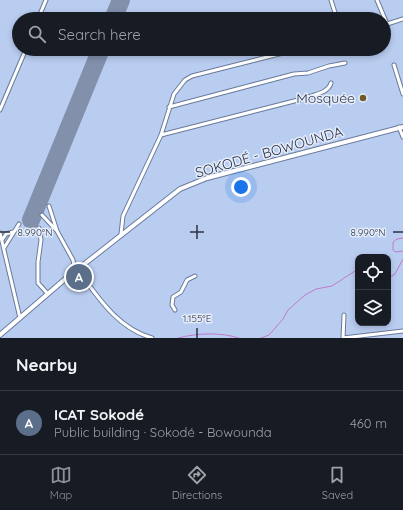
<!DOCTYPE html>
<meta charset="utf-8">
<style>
body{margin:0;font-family:Quicksand,sans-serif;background:#242831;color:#f1f3f6}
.controls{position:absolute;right:12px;bottom:12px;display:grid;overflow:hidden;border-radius:8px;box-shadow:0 2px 6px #0003}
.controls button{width:36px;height:36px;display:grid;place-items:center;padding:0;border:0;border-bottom:1px solid #363941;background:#171b24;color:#f1f3f6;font:20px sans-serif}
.you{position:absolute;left:241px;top:187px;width:14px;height:14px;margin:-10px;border:3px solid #fff;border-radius:50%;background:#1a73e8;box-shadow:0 0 0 6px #1a73e833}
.badge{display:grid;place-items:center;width:26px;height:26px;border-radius:50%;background:#8c9099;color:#fff;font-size:13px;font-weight:700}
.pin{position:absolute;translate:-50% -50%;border:2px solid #fff;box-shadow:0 1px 4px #0006}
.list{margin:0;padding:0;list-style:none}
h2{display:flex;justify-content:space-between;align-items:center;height:52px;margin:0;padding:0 16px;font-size:17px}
h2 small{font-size:13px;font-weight:400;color:#9ea1a6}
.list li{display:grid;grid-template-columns:26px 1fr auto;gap:12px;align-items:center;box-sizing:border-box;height:64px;padding:0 16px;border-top:1px solid #363941}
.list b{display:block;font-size:15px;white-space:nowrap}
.list p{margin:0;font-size:13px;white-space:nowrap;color:#9ea1a6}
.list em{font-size:13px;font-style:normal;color:#9ea1a6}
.icon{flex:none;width:22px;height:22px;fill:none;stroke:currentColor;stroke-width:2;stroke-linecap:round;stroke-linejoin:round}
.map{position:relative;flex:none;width:403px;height:338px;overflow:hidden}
.search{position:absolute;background:#171b24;box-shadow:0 2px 6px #0003;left:12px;right:12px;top:12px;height:44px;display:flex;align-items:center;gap:10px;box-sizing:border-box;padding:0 14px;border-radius:22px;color:#9ea1a6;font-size:15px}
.sheet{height:116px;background:#171b24}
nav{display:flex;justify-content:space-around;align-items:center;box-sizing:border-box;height:56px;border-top:1px solid #363941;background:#171b24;font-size:11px;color:#9ea1a6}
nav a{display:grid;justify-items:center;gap:2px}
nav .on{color:#8c9099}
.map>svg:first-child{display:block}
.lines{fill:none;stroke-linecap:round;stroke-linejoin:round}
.stream{stroke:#bf7ac8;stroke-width:1}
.runway{stroke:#8290ac;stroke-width:18}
.minor-casing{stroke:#697b9b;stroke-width:5}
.major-casing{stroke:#697b9b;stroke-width:6}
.minor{stroke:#fff;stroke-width:3}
.major{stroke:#fff;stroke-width:4}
.ticks{fill:none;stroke:#2c3341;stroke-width:1.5}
.poi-dot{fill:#705828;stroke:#e5edfc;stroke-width:1.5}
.labels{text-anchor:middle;stroke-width:3;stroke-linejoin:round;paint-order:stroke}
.poi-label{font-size:14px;fill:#2c3341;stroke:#e5edfc;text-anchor:end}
.street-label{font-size:14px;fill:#2c3341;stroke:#e5edfc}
.ticks-label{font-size:10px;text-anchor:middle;fill:#2c3341;stroke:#e5edfc;stroke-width:3;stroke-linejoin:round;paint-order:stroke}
</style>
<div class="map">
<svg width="403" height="338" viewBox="0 0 403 338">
<rect width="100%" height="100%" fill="#b9cdf1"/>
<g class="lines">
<!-- stream -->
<path class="stream" d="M 403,238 L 397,239 L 393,242 L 393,250 L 396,252 L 403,251
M 388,275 L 392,276 L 395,274 L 403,259
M 178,338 C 198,333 220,332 239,338
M 261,338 L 269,335 L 283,319 L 288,310 L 305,295 L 316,289 L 332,286 L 358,269"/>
<!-- runway -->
<path class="runway" d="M 113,19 L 121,0
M 31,220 L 101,49"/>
<defs>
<path id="minor" d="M 331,0 L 337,19
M 377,0 L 387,24
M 38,19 L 46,0
M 384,25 L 403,19
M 394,65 L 403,94
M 169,107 L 294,74 L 308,73 L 329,66 L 345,63
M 0,110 L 26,49
M 399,127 L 403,137
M 161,135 L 302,99 C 311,95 328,94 331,83
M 49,206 L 57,231 L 73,260 L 75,272
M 42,215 L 57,231
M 39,228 L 41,240 L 38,262 L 38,283 L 48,294
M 0,233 L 20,318
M 121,234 L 123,216 L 161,135 L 174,94 L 185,80 L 192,76 L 299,49
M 2,240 L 6,234 L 13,232
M 4,248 L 19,224
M 77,269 C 98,297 117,328 152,338
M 175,310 L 172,305 L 173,297 L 181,292 L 187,280 L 195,276
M 344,315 L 343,338 L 403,331"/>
<path id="major" d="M 0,335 L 64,280 L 180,189 L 207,178 L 403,127"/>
</defs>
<!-- minor casing -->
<use href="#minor" class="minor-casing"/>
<!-- major casing -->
<use href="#major" class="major-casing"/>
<!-- minor -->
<use href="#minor" class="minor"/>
<!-- major -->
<use href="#major" class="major"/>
</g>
<!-- ticks -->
<path class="ticks" d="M 197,225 L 197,239M 0,232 L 10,232M 190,232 L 204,232M 393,232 L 403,232M 197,328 L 197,338"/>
<!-- markers -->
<circle class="poi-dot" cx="363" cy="98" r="4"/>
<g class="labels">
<!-- poi labels -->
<g class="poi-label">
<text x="355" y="103">Mosquée</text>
</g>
<!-- street labels -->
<g class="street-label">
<text transform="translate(269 152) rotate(-16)" y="5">SOKODÉ - BOWOUNDA</text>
</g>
</g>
<g class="ticks-label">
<text x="35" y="236">8.990°N</text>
<text x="368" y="236">8.990°N</text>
<text x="197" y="322">1.155°E</text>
</g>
</svg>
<div class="controls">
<button><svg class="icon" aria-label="locate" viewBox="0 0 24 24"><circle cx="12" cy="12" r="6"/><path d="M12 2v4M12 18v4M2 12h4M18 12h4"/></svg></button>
<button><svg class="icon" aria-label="layers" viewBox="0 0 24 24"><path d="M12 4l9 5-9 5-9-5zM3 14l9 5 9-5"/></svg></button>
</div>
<div class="you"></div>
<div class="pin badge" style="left:79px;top:277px;background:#5c6f8a">A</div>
<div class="search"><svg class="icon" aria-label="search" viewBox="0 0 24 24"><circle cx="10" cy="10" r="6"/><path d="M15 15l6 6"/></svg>Search here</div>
</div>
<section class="sheet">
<h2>Nearby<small></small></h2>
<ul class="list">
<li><span class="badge" style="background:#5c6f8a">A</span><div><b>ICAT Sokodé</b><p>Public building · Sokodé - Bowounda</p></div><em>460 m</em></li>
</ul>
</section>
<nav>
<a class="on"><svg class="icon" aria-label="map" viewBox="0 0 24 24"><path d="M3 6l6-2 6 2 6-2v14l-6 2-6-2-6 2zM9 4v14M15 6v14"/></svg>Map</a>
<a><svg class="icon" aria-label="directions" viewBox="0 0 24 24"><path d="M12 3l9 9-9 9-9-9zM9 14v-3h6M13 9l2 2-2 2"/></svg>Directions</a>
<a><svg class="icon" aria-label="saved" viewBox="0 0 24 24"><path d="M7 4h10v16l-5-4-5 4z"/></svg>Saved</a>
</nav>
